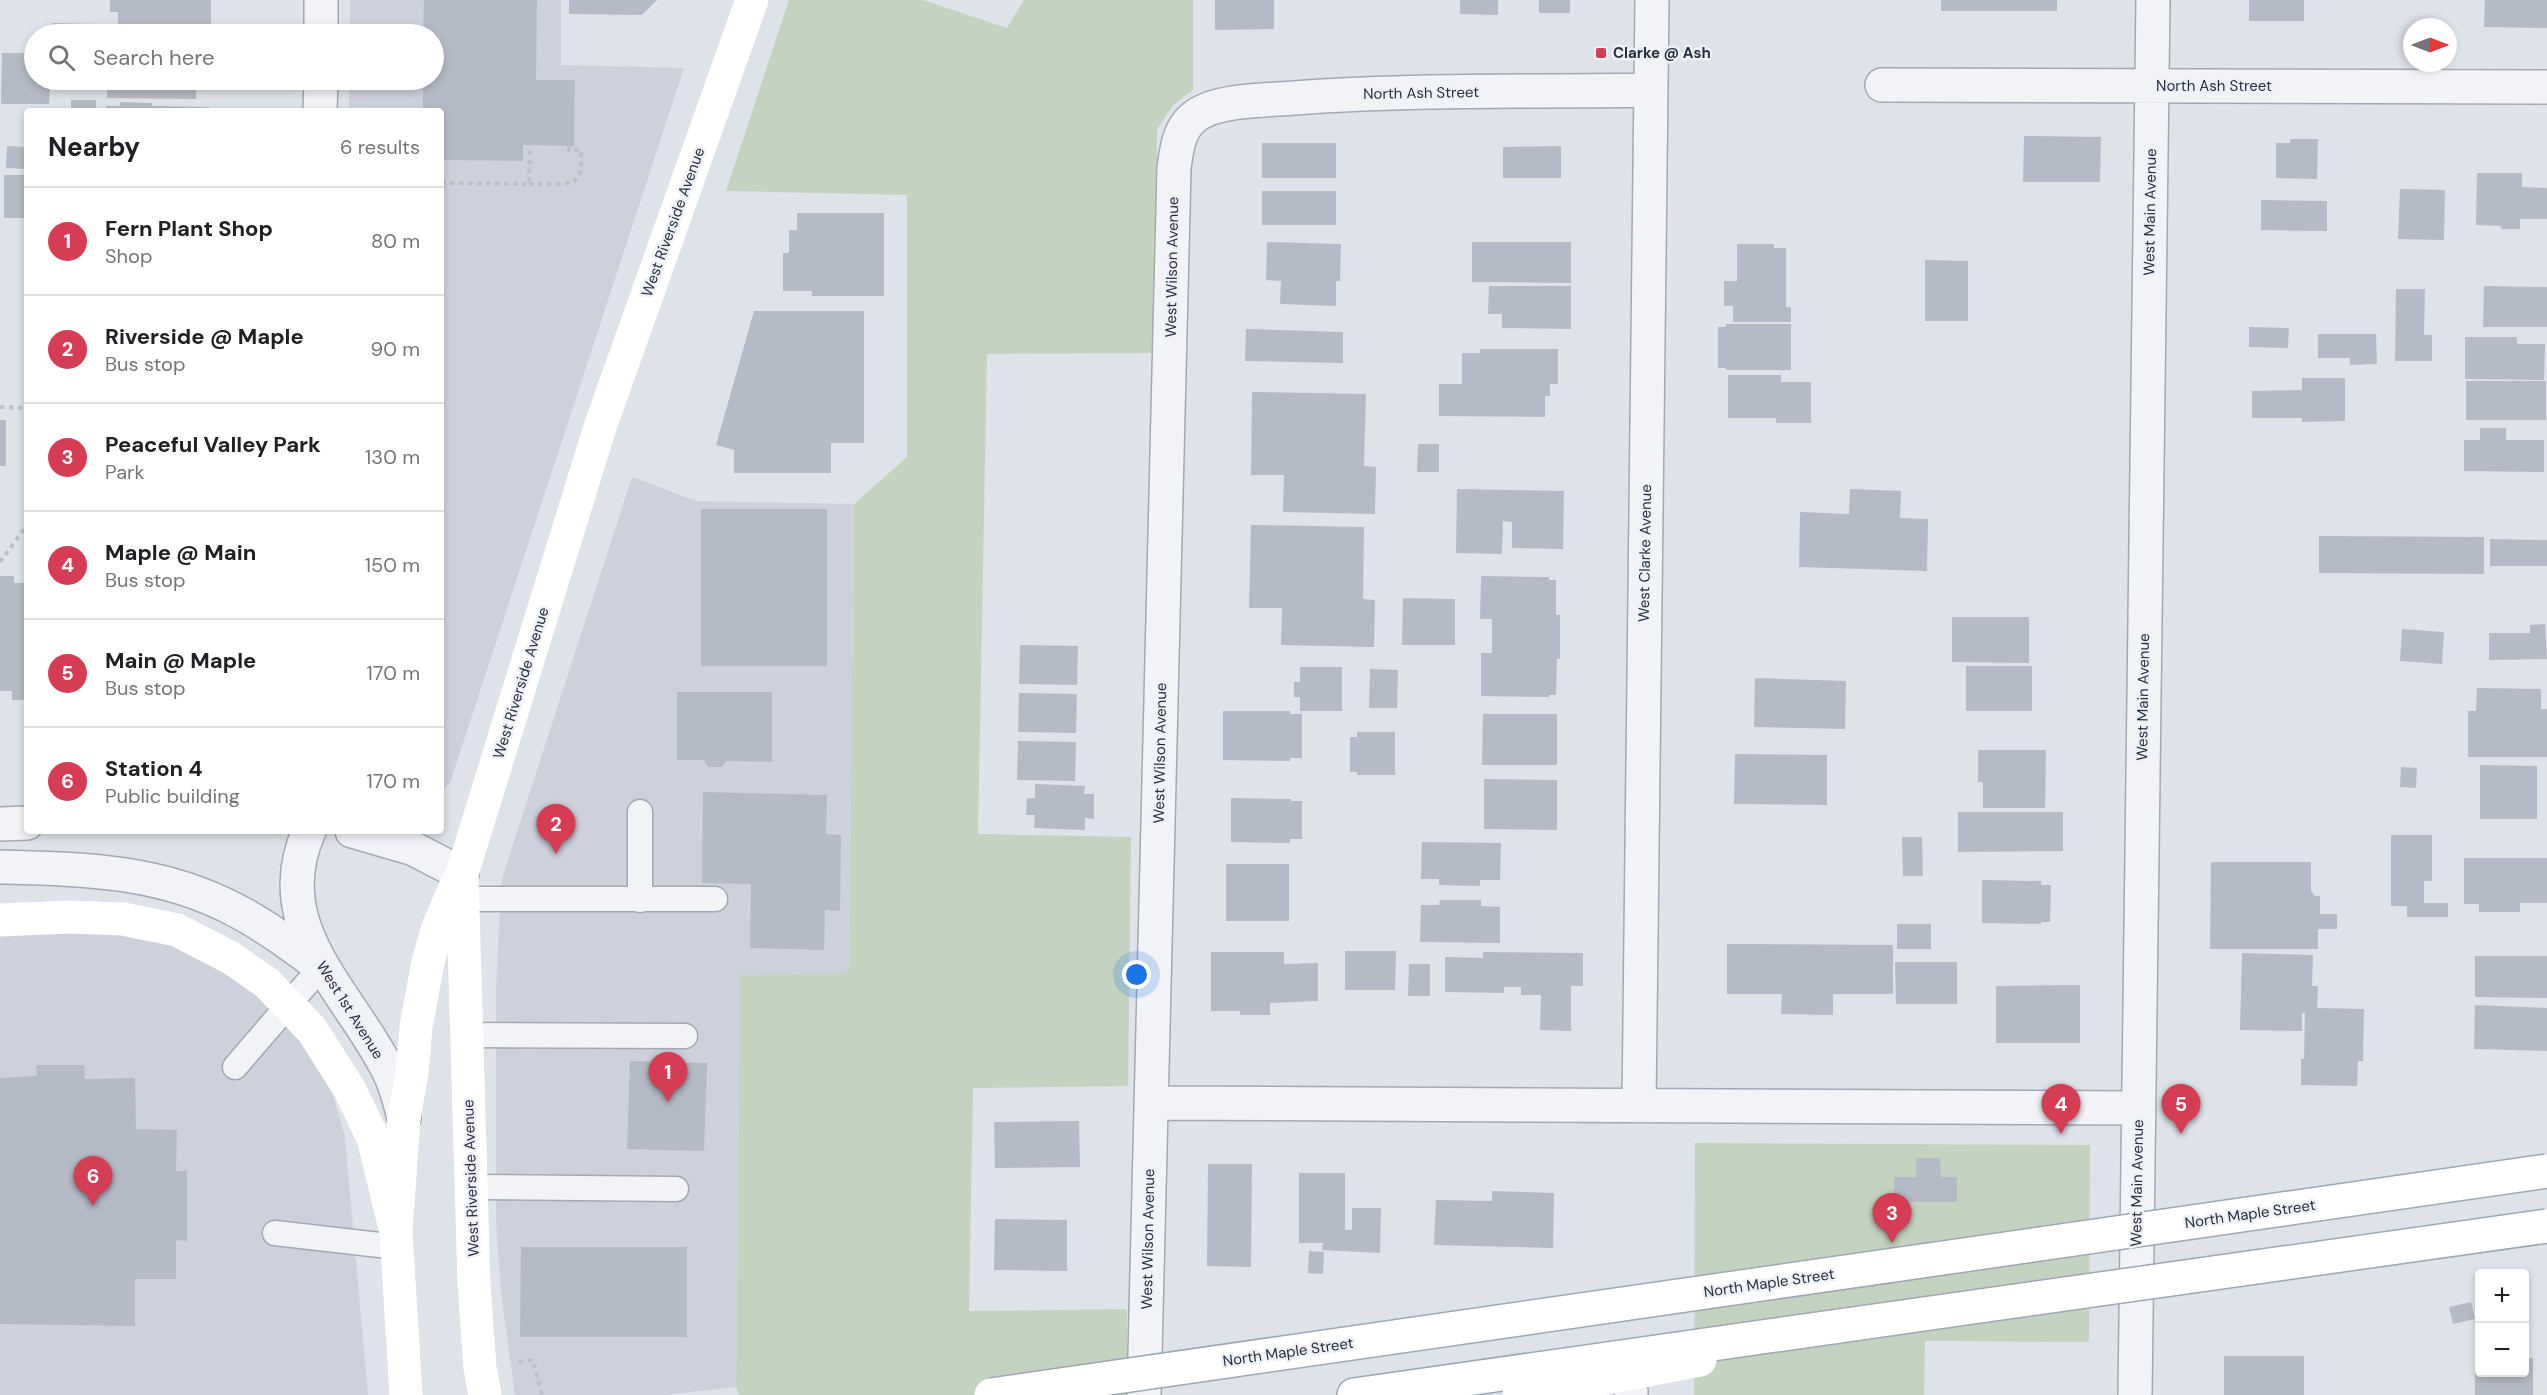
<!DOCTYPE html>
<meta charset="utf-8">
<style>
body{margin:0;font-family:"DM Sans",sans-serif;background:#f6f6f6;color:#202124}
.controls{position:absolute;right:18px;bottom:18px;display:grid;overflow:hidden;border-radius:6px;box-shadow:0 3px 9px #0003}
.controls button{width:54px;height:54px;display:grid;place-items:center;padding:0;border:0;border-bottom:2px solid #e0e0e0;background:#fff;color:#202124;font:30px sans-serif}
.compass{position:absolute;left:2403px;top:18px;width:54px;height:54px;border-radius:50%;background:#fff;box-shadow:0 3px 9px #0003;rotate:90deg}
.you{position:absolute;left:1137px;top:975px;width:21px;height:21px;margin:-15px;border:4px solid #fff;border-radius:50%;background:#1a73e8;box-shadow:0 0 0 9px #1a73e833}
.badge{display:grid;place-items:center;width:39px;height:39px;border-radius:50%;background:#d43d53;color:#fff;font-size:20px;font-weight:700}
.pin{position:absolute;translate:-50% -50px;filter:drop-shadow(0 2px 3px #0008)}
.pin::after{content:'';position:absolute;top:32px;width:21px;height:18px;background:inherit;clip-path:polygon(0 0,100% 0,50% 100%)}
.list{margin:0;padding:0;list-style:none}
h2{display:flex;justify-content:space-between;align-items:center;height:78px;margin:0;padding:0 24px;font-size:26px}
h2 small{font-size:20px;font-weight:400;color:#757577}
.list li{display:grid;grid-template-columns:39px 1fr auto;gap:18px;align-items:center;box-sizing:border-box;height:108px;padding:0 24px;border-top:2px solid #e0e0e0}
.list b{display:block;font-size:22px;white-space:nowrap}
.list p{margin:0;font-size:20px;white-space:nowrap;color:#757577}
.list em{font-size:20px;font-style:normal;color:#757577}
.icon{flex:none;width:33px;height:33px;fill:none;stroke:currentColor;stroke-width:2;stroke-linecap:round;stroke-linejoin:round}
.map{position:relative;flex:none;width:2547px;height:1395px;overflow:hidden}
.search{position:absolute;background:#fff;box-shadow:0 3px 9px #0003;left:24px;top:24px;width:420px;height:66px;display:flex;align-items:center;gap:15px;box-sizing:border-box;padding:0 21px;border-radius:33px;color:#757577;font-size:22px}
.panel{position:absolute;background:#fff;box-shadow:0 3px 9px #0003;left:24px;top:108px;width:420px;height:726px;border-radius:6px}
.map>svg:first-child{display:block}
.built{fill:#ccd1db}
.green{fill:#c4d3bf}
.building{fill:#b5bbc6}
.lines{fill:none;stroke-linecap:round;stroke-linejoin:round}
.service-casing{stroke:#a3a9b3;stroke-width:27}
.minor-casing{stroke:#a3a9b3;stroke-width:36}
.tertiary-casing{stroke:#a3a9b3;stroke-width:36}
.primary-casing{stroke:#9da7b5;stroke-width:36}
.path{stroke:#bcc0c7;stroke-width:4;stroke-dasharray:4.5 4.5;stroke-linecap:butt}
.service{stroke:#f1f3f7;stroke-width:24}
.minor{stroke:#f1f3f7;stroke-width:33}
.tertiary{stroke:#f1f3f7;stroke-width:33}
.secondary{stroke:#fff;stroke-width:33}
.primary{stroke:#fff;stroke-width:33}
.primary-bridge-casing{stroke:#9da7b5;stroke-width:36;stroke-linecap:butt}
.primary-bridge{stroke:#fff;stroke-width:33}
.poi-dot{fill:#d43d53;stroke:#eef1f6;stroke-width:2}
.labels{text-anchor:middle;stroke-width:5;stroke-linejoin:round;paint-order:stroke}
.poi-label{font-size:15px;font-weight:bold;fill:#273040;stroke:#eef1f6;text-anchor:start}
.street-label{font-size:15px;fill:#273040;stroke:#eef1f6}
</style>
<div class="map">
<svg width="2547" height="1395" viewBox="0 0 2547 1395">
<rect width="100%" height="100%" fill="#dee2e9"/>
<!-- built -->
<path class="built" d="M 350,0 L 561,0 L 561,65 L 684,68 L 450,783 L 441,791 L 441,111 L 349,111 L 349,80 L 434,80 L 434,34 L 350,34 Z
M 632,477 L 696,501 L 854,504 L 849,974 L 740,975 L 736,1387 L 665,1395 L 515,1395 L 501,1293 L 496,1221 L 496,989 L 501,889 L 503,875 Z
M 94,924 L 201,953 L 275,1006 L 328,1076 L 345,1138 L 368,1395 L 0,1395 L 0,932 Z"/>
<!-- green -->
<path class="green" d="M 789,0 L 923,0 L 1007,28 L 1024,0 L 1193,0 L 1193,90 L 1174,104 L 1157,129 L 1155,353 L 987,354 L 978,834 L 1131,837 L 1128,1086 L 973,1088 L 969,1311 L 1127,1309 L 1127,1395 L 739,1395 L 736,1387 L 740,975 L 849,973 L 854,504 L 907,457 L 907,195 L 726,191 Z
M 1695,1143 L 2090,1145 L 2089,1342 L 1925,1341 L 1924,1395 L 1694,1395 Z"/>
<!-- building -->
<path class="building" d="M 110,0 L 211,0 L 211,34 L 118,34 L 118,12 L 110,12 Z
M 424,0 L 537,0 L 536,80 L 575,80 L 574,146 L 523,145 L 523,161 L 441,160 L 441,111 L 423,111 L 423,80 L 434,80 L 434,34 L 423,34 Z
M 569,0 L 657,0 L 642,15 L 569,14 Z
M 1215,0 L 1274,0 L 1274,29 L 1215,30 Z
M 1460,0 L 1498,0 L 1498,15 L 1460,14 Z
M 1539,0 L 1570,0 L 1570,13 L 1539,13 Z
M 1941,0 L 2057,0 L 2057,11 L 1941,11 Z
M 2249,0 L 2304,0 L 2304,21 L 2249,21 Z
M 2485,0 L 2547,0 L 2547,28 L 2484,27 Z
M 52,23 L 93,24 L 93,34 L 52,34 Z
M 2,53 L 34,53 L 34,80 L 50,80 L 49,104 L 1,104 Z
M 107,80 L 196,80 L 196,99 L 107,98 Z
M 71,100 L 96,100 L 96,111 L 71,111 Z
M 120,102 L 152,103 L 152,106 L 209,107 L 209,111 L 106,111 L 106,106 L 120,106 Z
M 2024,136 L 2101,137 L 2100,182 L 2023,182 Z
M 2290,139 L 2318,139 L 2317,179 L 2276,178 L 2276,143 L 2290,143 Z
M 1262,143 L 1336,143 L 1336,178 L 1262,178 Z
M 7,146 L 27,147 L 27,169 L 6,168 Z
M 1561,146 L 1561,178 L 1503,178 L 1503,147 Z
M 2477,173 L 2522,173 L 2522,187 L 2547,188 L 2547,219 L 2520,219 L 2520,229 L 2501,229 L 2501,226 L 2476,225 Z
M 4,175 L 27,175 L 27,218 L 4,218 Z
M 2400,189 L 2445,190 L 2444,240 L 2398,239 Z
M 1262,191 L 1336,191 L 1336,225 L 1262,225 Z
M 2261,200 L 2327,201 L 2327,231 L 2261,230 Z
M 797,213 L 884,213 L 884,296 L 812,296 L 812,291 L 783,291 L 783,253 L 789,253 L 789,230 L 797,230 Z
M 1267,242 L 1341,244 L 1340,281 L 1336,281 L 1336,306 L 1280,304 L 1281,281 L 1266,280 Z
M 1472,242 L 1571,242 L 1571,283 L 1472,282 Z
M 1737,244 L 1774,244 L 1774,248 L 1786,248 L 1786,307 L 1791,307 L 1791,322 L 1733,322 L 1733,306 L 1724,306 L 1724,281 L 1737,281 Z
M 1925,260 L 1968,261 L 1968,321 L 1925,321 Z
M 1489,286 L 1571,286 L 1571,329 L 1502,328 L 1502,314 L 1488,314 Z
M 2484,286 L 2547,287 L 2547,327 L 2483,327 Z
M 2396,289 L 2425,289 L 2424,335 L 2432,335 L 2432,361 L 2395,361 Z
M 754,311 L 864,311 L 864,443 L 831,443 L 831,473 L 734,473 L 734,450 L 716,445 Z
M 1726,324 L 1791,324 L 1791,370 L 1726,370 L 1726,368 L 1718,368 L 1718,327 L 1726,327 Z
M 2249,327 L 2289,328 L 2288,348 L 2249,347 Z
M 1246,329 L 1343,332 L 1343,363 L 1245,361 Z
M 2318,334 L 2376,334 L 2377,364 L 2350,365 L 2350,358 L 2318,358 Z
M 2465,337 L 2517,337 L 2517,344 L 2545,344 L 2544,380 L 2465,379 Z
M 1480,349 L 1558,349 L 1558,384 L 1550,384 L 1550,396 L 1545,396 L 1545,417 L 1439,416 L 1439,384 L 1462,384 L 1462,353 L 1480,353 Z
M 1728,375 L 1781,375 L 1781,382 L 1811,382 L 1811,423 L 1776,423 L 1776,418 L 1728,418 Z
M 2302,378 L 2345,378 L 2345,421 L 2302,422 L 2302,418 L 2252,418 L 2252,391 L 2302,390 Z
M 2466,381 L 2546,381 L 2546,420 L 2466,420 Z
M 1252,392 L 1366,394 L 1364,466 L 1376,467 L 1375,514 L 1283,512 L 1284,475 L 1251,475 Z
M 0,420 L 6,420 L 6,466 L 0,466 Z
M 2480,428 L 2506,428 L 2506,440 L 2544,440 L 2544,472 L 2464,471 L 2464,440 L 2480,440 Z
M 1418,444 L 1439,444 L 1439,472 L 1417,472 Z
M 1457,489 L 1564,491 L 1563,549 L 1512,548 L 1512,522 L 1503,521 L 1502,554 L 1456,553 Z
M 1850,489 L 1901,491 L 1900,518 L 1928,519 L 1927,571 L 1799,567 L 1800,512 L 1849,514 Z
M 701,509 L 827,509 L 827,666 L 701,666 Z
M 1251,525 L 1364,527 L 1363,599 L 1375,600 L 1374,647 L 1281,645 L 1282,608 L 1249,608 Z
M 2319,536 L 2484,537 L 2484,574 L 2319,573 Z
M 2490,539 L 2547,540 L 2547,566 L 2490,566 Z
M 0,576 L 14,576 L 14,583 L 27,583 L 27,700 L 12,700 L 12,691 L 0,691 Z
M 1481,576 L 1549,577 L 1549,580 L 1556,580 L 1556,615 L 1560,615 L 1560,659 L 1557,659 L 1556,695 L 1549,695 L 1549,697 L 1481,696 L 1481,653 L 1492,653 L 1492,619 L 1480,619 Z
M 1403,598 L 1455,599 L 1455,645 L 1402,645 Z
M 1952,617 L 2029,617 L 2029,663 L 1952,662 Z
M 2545,624 L 2547,659 L 2489,660 L 2489,633 L 2530,633 L 2530,625 Z
M 2402,629 L 2444,632 L 2442,664 L 2400,661 Z
M 1020,645 L 1078,646 L 1077,685 L 1019,684 Z
M 1966,666 L 2032,666 L 2032,711 L 1966,711 Z
M 1300,667 L 1342,667 L 1342,711 L 1300,711 L 1300,697 L 1294,697 L 1294,682 L 1300,682 Z
M 1370,669 L 1398,670 L 1397,708 L 1369,708 Z
M 1755,678 L 1846,681 L 1845,729 L 1754,727 Z
M 2477,688 L 2541,689 L 2541,709 L 2547,709 L 2547,757 L 2468,757 L 2468,711 L 2476,711 Z
M 677,692 L 772,692 L 772,762 L 727,761 L 721,767 L 708,767 L 704,760 L 677,760 Z
M 1019,693 L 1077,694 L 1076,733 L 1018,732 Z
M 1223,711 L 1290,711 L 1290,714 L 1302,714 L 1302,758 L 1290,758 L 1290,761 L 1223,760 Z
M 1483,714 L 1557,714 L 1557,765 L 1482,765 Z
M 1357,732 L 1395,732 L 1395,775 L 1357,775 L 1357,772 L 1350,772 L 1350,737 L 1357,737 Z
M 1018,741 L 1076,742 L 1075,781 L 1017,780 Z
M 1978,750 L 2046,750 L 2045,808 L 1983,808 L 1983,782 L 1978,782 Z
M 1735,754 L 1827,755 L 1827,805 L 1734,804 Z
M 2480,765 L 2537,766 L 2537,819 L 2480,819 Z
M 2401,767 L 2417,768 L 2416,788 L 2400,787 Z
M 1484,779 L 1557,780 L 1557,830 L 1484,829 Z
M 1035,784 L 1085,786 L 1084,794 L 1094,794 L 1094,819 L 1085,818 L 1085,830 L 1034,828 L 1035,815 L 1026,815 L 1027,798 L 1035,798 Z
M 703,792 L 827,795 L 826,834 L 841,835 L 840,911 L 825,910 L 824,950 L 750,948 L 751,884 L 702,883 Z
M 1231,798 L 1291,799 L 1291,801 L 1302,801 L 1302,839 L 1290,839 L 1290,843 L 1231,842 Z
M 1958,812 L 2063,812 L 2063,851 L 1958,852 Z
M 2391,835 L 2432,835 L 2432,881 L 2424,881 L 2424,903 L 2448,903 L 2448,917 L 2407,917 L 2407,906 L 2391,906 Z
M 1902,837 L 1922,837 L 1923,876 L 1903,876 Z
M 1422,842 L 1501,843 L 1500,880 L 1480,880 L 1480,886 L 1439,885 L 1439,879 L 1421,879 Z
M 2464,858 L 2547,858 L 2547,903 L 2520,903 L 2520,912 L 2479,912 L 2479,904 L 2464,904 Z
M 2211,862 L 2311,862 L 2311,891 L 2315,896 L 2320,896 L 2320,914 L 2337,914 L 2337,929 L 2318,929 L 2318,949 L 2210,949 Z
M 1226,864 L 1289,864 L 1289,921 L 1226,921 Z
M 1982,880 L 2041,881 L 2041,885 L 2051,885 L 2050,922 L 2041,922 L 2041,924 L 1982,923 Z
M 1440,900 L 1481,900 L 1481,906 L 1500,907 L 1500,943 L 1420,942 L 1421,905 L 1439,905 Z
M 1897,924 L 1931,924 L 1931,949 L 1897,949 Z
M 1727,944 L 1893,945 L 1893,994 L 1833,994 L 1833,1015 L 1781,1014 L 1782,994 L 1727,994 Z
M 1345,951 L 1396,951 L 1395,990 L 1345,990 Z
M 1211,952 L 1284,952 L 1284,964 L 1318,963 L 1318,1001 L 1270,1003 L 1270,1015 L 1240,1015 L 1240,1011 L 1211,1011 Z
M 1483,952 L 1583,953 L 1583,986 L 1571,986 L 1571,1031 L 1540,1030 L 1541,995 L 1521,995 L 1521,987 L 1504,987 L 1504,993 L 1445,992 L 1445,957 L 1483,958 Z
M 2242,953 L 2313,955 L 2312,986 L 2318,986 L 2317,1008 L 2364,1009 L 2363,1061 L 2358,1061 L 2357,1086 L 2301,1085 L 2301,1059 L 2304,1059 L 2305,1013 L 2302,1013 L 2302,1031 L 2240,1030 Z
M 2475,956 L 2547,956 L 2547,998 L 2475,997 Z
M 1895,962 L 1957,962 L 1957,1004 L 1896,1004 Z
M 1409,964 L 1430,964 L 1430,996 L 1408,996 Z
M 2080,985 L 2080,1043 L 1996,1043 L 1996,986 Z
M 2475,1005 L 2547,1008 L 2547,1051 L 2474,1049 Z
M 630,1061 L 707,1063 L 704,1151 L 627,1149 Z
M 36,1065 L 84,1065 L 85,1079 L 135,1078 L 136,1129 L 177,1130 L 176,1171 L 187,1171 L 187,1241 L 176,1240 L 176,1279 L 135,1279 L 135,1326 L 0,1324 L 0,1078 L 37,1076 Z
M 1079,1121 L 1080,1167 L 995,1168 L 994,1122 Z
M 1916,1158 L 1940,1158 L 1941,1177 L 1957,1177 L 1957,1202 L 1894,1202 L 1894,1177 L 1916,1177 Z
M 1208,1164 L 1252,1164 L 1251,1267 L 1207,1266 Z
M 1299,1173 L 1345,1173 L 1345,1230 L 1352,1230 L 1352,1208 L 1381,1208 L 1380,1253 L 1322,1250 L 1323,1243 L 1299,1243 Z
M 1492,1191 L 1554,1193 L 1553,1248 L 1434,1245 L 1436,1200 L 1492,1201 Z
M 995,1219 L 1067,1220 L 1067,1271 L 994,1270 Z
M 521,1247 L 687,1247 L 687,1337 L 520,1337 Z
M 1309,1251 L 1324,1252 L 1323,1274 L 1308,1273 Z
M 2471,1302 L 2475,1319 L 2453,1324 L 2449,1307 Z
M 2224,1356 L 2304,1356 L 2304,1395 L 2224,1395 Z
M 2475,1358 L 2480,1358 L 2480,1372 L 2524,1372 L 2524,1358 L 2533,1358 L 2533,1395 L 2475,1395 Z"/>
<g class="lines">
<defs>
<path id="service" d="M 462,899 L 715,899
M 640,900 L 640,812
M 466,1035 L 685,1036
M 235,1067 L 321,967
M 472,1187 L 676,1189
M 275,1233 L 397,1247"/>
<path id="minor" d="M 321,34 L 321,0
M 1882,85 L 2547,87
M 320,111 L 321,80
M 1151,1103 L 2137,1108
M 1639,1105 L 1652,0
M 1631,1391 L 1631,1395
M 1144,1395 L 1174,168 C 1177,144 1180,122 1204,111 C 1227,100 1268,100 1294,98 C 1412,89 1532,92 1651,90
M 2135,1395 L 2153,0"/>
<path id="tertiary" d="M 0,824 L 27,823
M 309,831 C 266,927 349,992 388,1070 C 396,1085 400,1102 404,1118
M 352,831 L 414,849 L 462,874
M 0,867 C 83,869 161,870 237,911 C 266,926 294,947 321,967"/>
<path id="primary" d="M 1354,1395 L 1987,1305"/>
</defs>
<!-- service casing -->
<use href="#service" class="service-casing"/>
<!-- minor casing -->
<use href="#minor" class="minor-casing"/>
<!-- tertiary casing -->
<use href="#tertiary" class="tertiary-casing"/>
<!-- primary casing -->
<use href="#primary" class="primary-casing"/>
<!-- path -->
<path class="path" d="M 441,183 L 529,184 L 530,145
M 529,184 L 564,184 L 575,181 L 581,171 L 581,150 L 569,150 L 569,146
M 0,407 L 27,408
M 0,562 L 27,525
M 519,1362 L 533,1360 L 542,1395"/>
<!-- service -->
<use href="#service" class="service"/>
<!-- minor -->
<use href="#minor" class="minor"/>
<!-- tertiary -->
<use href="#tertiary" class="tertiary"/>
<!-- secondary -->
<path class="secondary" d="M 0,920 L 70,917 L 123,919 L 177,930 L 231,958 L 267,983 L 312,1030 L 350,1090 L 373,1138 L 396,1232
M 406,1395 L 396,1232 L 404,1118 L 412,1073 L 416,1027 L 428,962 L 437,930 L 457,883
M 485,1395 L 480,1368 L 474,1284 L 462,874 L 600,427 L 752,0
M 1519,1395 L 1700,1360"/>
<!-- primary -->
<use href="#primary" class="primary"/>
<defs>
<path id="primary-bridge" d="M 1987,1305 L 2547,1226
M 991,1395 L 2547,1171"/>
</defs>
<!-- primary-bridge casing -->
<use href="#primary-bridge" class="primary-bridge-casing"/>
<!-- primary-bridge -->
<use href="#primary-bridge" class="primary-bridge"/>
</g>
<!-- markers -->
<rect class="poi-dot" x="1595" y="47" width="12" height="12" rx="3"/>
<g class="labels">
<!-- poi labels -->
<g class="poi-label">
<text x="1613" y="58">Clarke @ Ash</text>
</g>
<!-- street labels -->
<g class="street-label">
<text x="2214" y="91">North Ash Street</text>
<text transform="translate(1421 93) rotate(-1)" y="5">North Ash Street</text>
<text transform="translate(2150 212) rotate(-89)" y="5">West Main Avenue</text>
<text transform="translate(673 222) rotate(-70)" y="5">West Riverside Avenue</text>
<text transform="translate(1172 267) rotate(-89)" y="5">West Wilson Avenue</text>
<text transform="translate(1645 553) rotate(-89)" y="5">West Clarke Avenue</text>
<text transform="translate(521 683) rotate(-73)" y="5">West Riverside Avenue</text>
<text transform="translate(2143 697) rotate(-89)" y="5">West Main Avenue</text>
<text transform="translate(1160 753) rotate(-89)" y="5">West Wilson Avenue</text>
<text transform="translate(350 1010) rotate(58)" y="5">West 1st Avenue</text>
<text transform="translate(471 1178) rotate(-92)" y="5">West Riverside Avenue</text>
<text transform="translate(2137 1183) rotate(-89)" y="5">West Main Avenue</text>
<text transform="translate(2250 1214) rotate(-8)" y="5">North Maple Street</text>
<text transform="translate(1148 1239) rotate(-89)" y="5">West Wilson Avenue</text>
<text transform="translate(1769 1283) rotate(-8)" y="5">North Maple Street</text>
<text transform="translate(1288 1352) rotate(-8)" y="5">North Maple Street</text>
</g>
</g>
</svg>
<div class="controls">
<button>+</button>
<button>−</button>
</div>
<svg class="compass" viewBox="-18 -18 36 36"><path d="M0-13l5 13h-10z" fill="#e53935"/><path d="M0 13l5-13h-10z" fill="#757577"/></svg>
<div class="you"></div>
<div class="pin badge" style="left:668px;top:1102px">1</div>
<div class="pin badge" style="left:556px;top:854px">2</div>
<div class="pin badge" style="left:1892px;top:1243px">3</div>
<div class="pin badge" style="left:2061px;top:1134px">4</div>
<div class="pin badge" style="left:2181px;top:1134px">5</div>
<div class="pin badge" style="left:93px;top:1206px">6</div>
<div class="search"><svg class="icon" aria-label="search" viewBox="0 0 24 24"><circle cx="10" cy="10" r="6"/><path d="M15 15l6 6"/></svg>Search here</div>
<section class="panel">
<h2>Nearby<small>6 results</small></h2>
<ul class="list">
<li><span class="badge">1</span><div><b>Fern Plant Shop</b><p>Shop</p></div><em>80 m</em></li>
<li><span class="badge">2</span><div><b>Riverside @ Maple</b><p>Bus stop</p></div><em>90 m</em></li>
<li><span class="badge">3</span><div><b>Peaceful Valley Park</b><p>Park</p></div><em>130 m</em></li>
<li><span class="badge">4</span><div><b>Maple @ Main</b><p>Bus stop</p></div><em>150 m</em></li>
<li><span class="badge">5</span><div><b>Main @ Maple</b><p>Bus stop</p></div><em>170 m</em></li>
<li><span class="badge">6</span><div><b>Station 4</b><p>Public building</p></div><em>170 m</em></li>
</ul>
</section>
</div>
